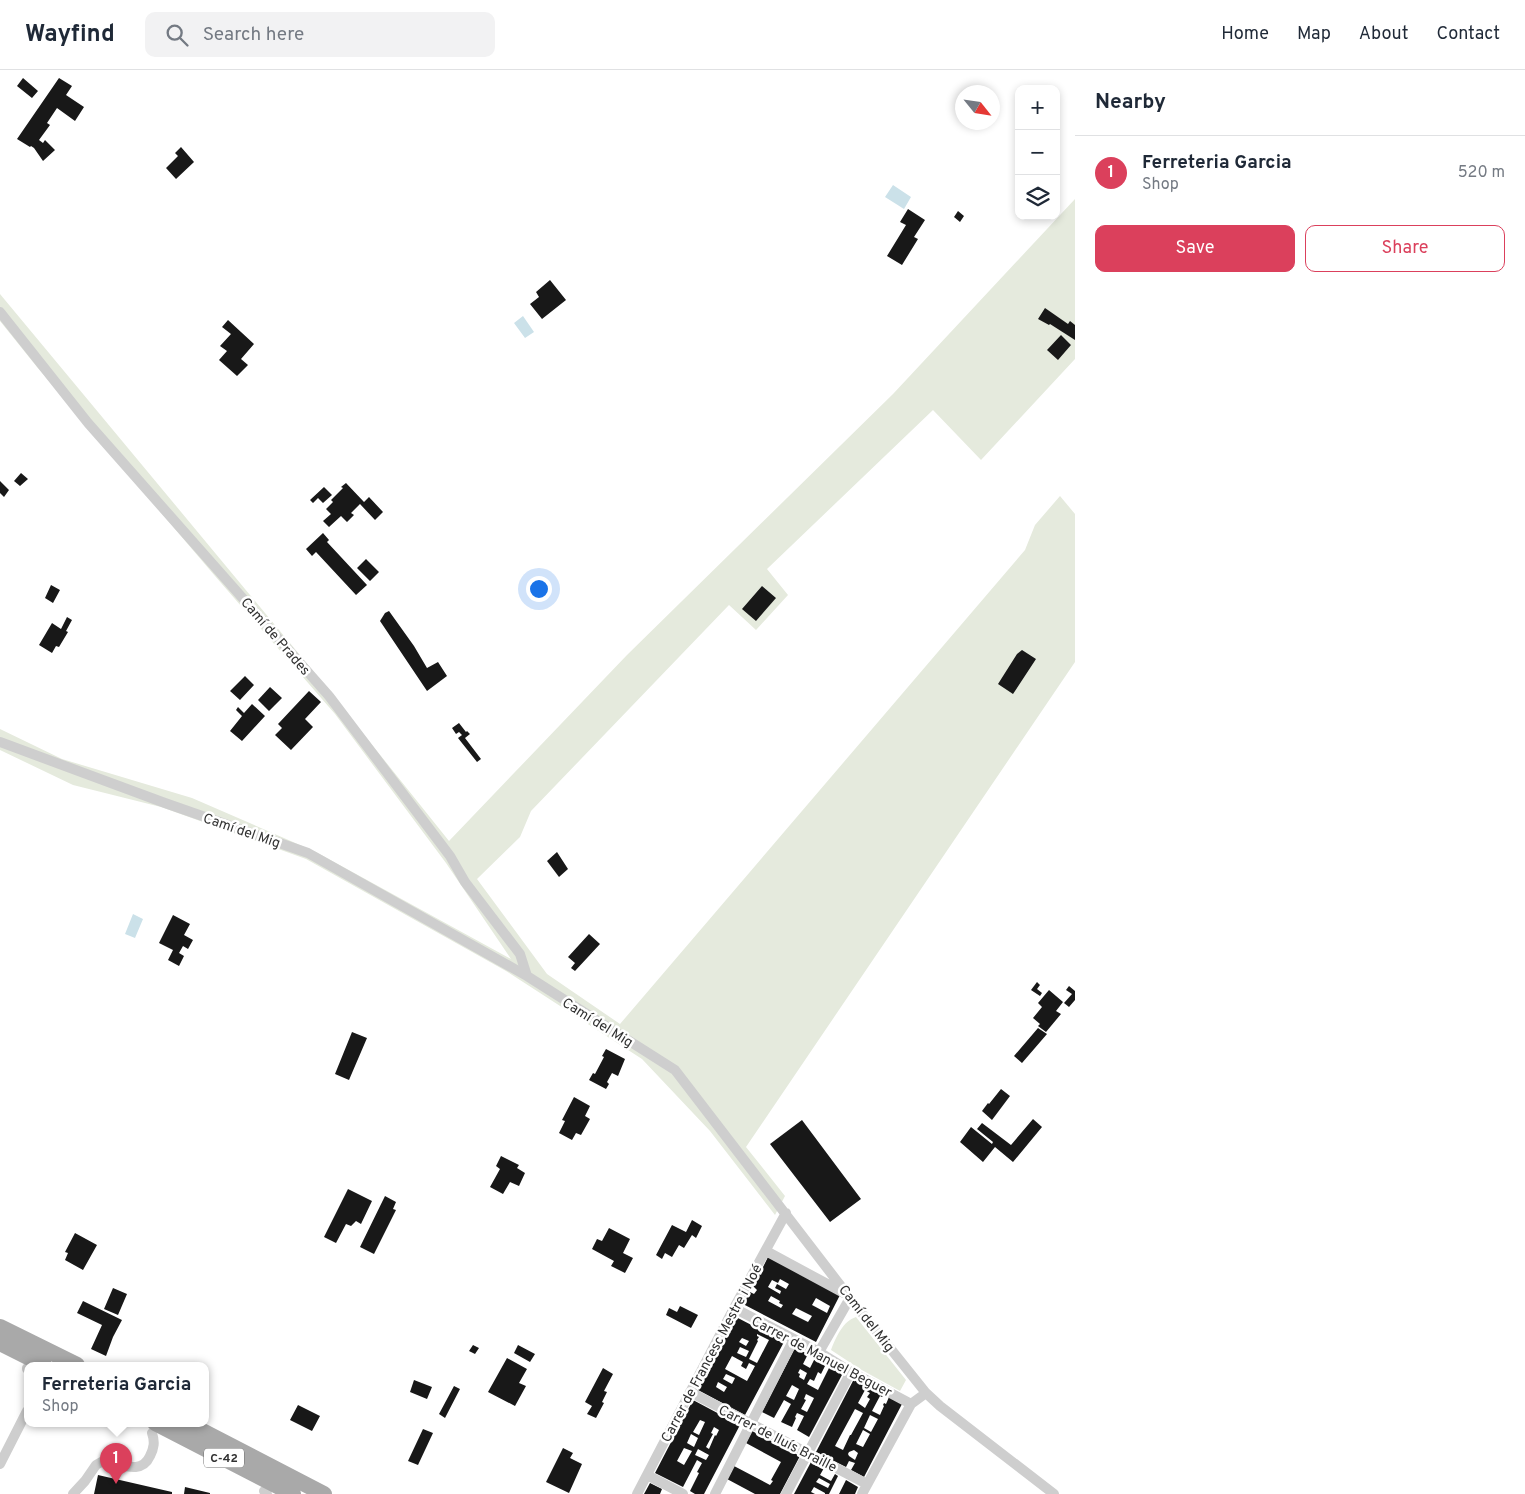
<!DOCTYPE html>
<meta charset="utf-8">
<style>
body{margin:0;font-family:Overpass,sans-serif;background:#f2f2f3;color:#1f2937}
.controls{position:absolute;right:15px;top:15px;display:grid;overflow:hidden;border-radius:10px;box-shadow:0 2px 8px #0003}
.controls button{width:45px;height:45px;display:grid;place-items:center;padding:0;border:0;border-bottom:1px solid #e0e1e3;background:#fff;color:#1f2937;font:25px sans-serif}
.compass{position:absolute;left:955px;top:15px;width:45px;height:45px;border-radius:50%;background:#fff;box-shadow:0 2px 8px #0003;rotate:120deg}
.you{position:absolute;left:538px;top:518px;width:18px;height:18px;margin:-12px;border:4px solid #fff;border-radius:50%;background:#1a73e8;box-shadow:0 0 0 8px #1a73e833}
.badge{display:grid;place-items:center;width:32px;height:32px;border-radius:50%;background:#db405c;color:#fff;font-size:16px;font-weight:700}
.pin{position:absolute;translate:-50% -41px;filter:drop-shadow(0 1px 2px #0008)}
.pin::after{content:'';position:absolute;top:26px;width:18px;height:15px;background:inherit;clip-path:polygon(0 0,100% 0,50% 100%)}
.popup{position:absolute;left:24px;top:1292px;width:185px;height:65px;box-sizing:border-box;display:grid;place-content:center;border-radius:10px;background:#fff;filter:drop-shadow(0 1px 4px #0005);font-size:16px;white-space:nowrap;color:#747a83}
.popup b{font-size:19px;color:#1f2937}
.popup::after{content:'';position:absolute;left:50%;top:100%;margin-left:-10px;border:10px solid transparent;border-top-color:#fff}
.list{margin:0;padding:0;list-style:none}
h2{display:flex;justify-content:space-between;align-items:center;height:65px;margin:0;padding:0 20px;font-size:21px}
h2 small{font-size:16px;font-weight:400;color:#747a83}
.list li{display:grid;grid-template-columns:32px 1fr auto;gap:15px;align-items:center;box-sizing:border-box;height:75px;padding:0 20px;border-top:1px solid #e0e1e3}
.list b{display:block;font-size:19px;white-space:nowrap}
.list p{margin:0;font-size:16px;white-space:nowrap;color:#747a83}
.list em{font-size:16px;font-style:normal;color:#747a83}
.actions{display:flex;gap:10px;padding:15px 20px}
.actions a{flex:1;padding:11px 0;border:1px solid #db405c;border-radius:10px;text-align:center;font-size:18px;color:#db405c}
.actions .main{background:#db405c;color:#fff}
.icon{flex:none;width:28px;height:28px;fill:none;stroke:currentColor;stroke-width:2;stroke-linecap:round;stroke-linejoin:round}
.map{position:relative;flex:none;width:1075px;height:1424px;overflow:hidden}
header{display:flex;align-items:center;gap:30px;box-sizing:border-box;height:70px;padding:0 25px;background:#fff;border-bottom:1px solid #e0e1e3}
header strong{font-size:24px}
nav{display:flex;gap:28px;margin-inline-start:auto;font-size:18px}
.search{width:350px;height:45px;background:#f2f2f3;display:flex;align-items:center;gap:12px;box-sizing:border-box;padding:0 18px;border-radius:10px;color:#747a83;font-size:19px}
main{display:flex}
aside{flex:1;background:#fff}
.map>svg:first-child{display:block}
.green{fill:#e5eadd}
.water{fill:#cbe1e9}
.building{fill:#181818;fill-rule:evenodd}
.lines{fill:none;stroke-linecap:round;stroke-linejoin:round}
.minor{stroke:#cecece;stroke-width:10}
.primary{stroke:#a9a9a9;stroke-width:16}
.labels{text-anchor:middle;stroke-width:5;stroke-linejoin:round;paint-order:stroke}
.shield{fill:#fff;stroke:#6f6f6f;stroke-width:1}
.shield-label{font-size:12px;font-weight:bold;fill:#313131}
.street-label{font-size:14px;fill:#313131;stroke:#fff}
</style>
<header>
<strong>Wayfind</strong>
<div class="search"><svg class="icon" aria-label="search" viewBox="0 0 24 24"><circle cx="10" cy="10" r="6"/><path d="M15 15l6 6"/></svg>Search here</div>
<nav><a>Home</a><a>Map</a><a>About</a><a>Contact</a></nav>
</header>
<main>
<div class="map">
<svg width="1075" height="1424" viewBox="0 0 1075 1424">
<rect width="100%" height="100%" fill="#fff"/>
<!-- green -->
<path class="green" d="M 1075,129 L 1075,289 L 981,390 L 933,340 L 767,499 L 788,525 L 756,560 L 729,535 L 531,741 L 520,767 L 477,809 L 547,904 L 620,954 L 1025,480 L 1035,455 L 1060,426 L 1075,444 L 1075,592 L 746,1077 L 785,1126 L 775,1145 L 710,1061 L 642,989 L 506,901 L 306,789 L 161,737 L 73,715 L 0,680 L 0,659 L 62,689 L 192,728 L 316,782 L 511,889 L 446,793 L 335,644 L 215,506 L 37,297 L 0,251 L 0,224 L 309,596 L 449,771 L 627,585 L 893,324 Z
M 856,1247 L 906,1310 L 900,1321 L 860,1299 L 831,1280 C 836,1267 843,1251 856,1247 Z"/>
<!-- water -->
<path class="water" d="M 893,115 L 911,127 L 904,139 L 885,127 Z
M 523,246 L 534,262 L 525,268 L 514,253 Z
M 133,844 L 143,849 L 135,868 L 125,864 Z"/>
<!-- building -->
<path class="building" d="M 23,8 L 38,21 L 32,28 L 17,16 Z
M 59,8 L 72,16 L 66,25 L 84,37 L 75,51 L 57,38 L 47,53 L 50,55 L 39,70 L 43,73 L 45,70 L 55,80 L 43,91 L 34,78 L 31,76 L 30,77 L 17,69 Z
M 181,77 L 194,92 L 176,109 L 166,98 L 178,86 L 175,83 Z
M 908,139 L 925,150 L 914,167 L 918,169 L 902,195 L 887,186 L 906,155 L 900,152 Z
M 958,141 L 964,146 L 960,152 L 954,147 Z
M 550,210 L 566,230 L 542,249 L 530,234 L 539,227 L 536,222 Z
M 1045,238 L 1068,254 L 1070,251 L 1075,255 L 1075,270 L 1050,254 L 1049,255 L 1038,249 Z
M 228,250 L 254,274 L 241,289 L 248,295 L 237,306 L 219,290 L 227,281 L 220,276 L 231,264 L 222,257 Z
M 1061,265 L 1071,275 L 1058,290 L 1047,280 Z
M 21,403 L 28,409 L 20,416 L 14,411 Z
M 0,411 L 9,420 L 4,427 L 0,423 Z
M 346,413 L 364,432 L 369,427 L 383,442 L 375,450 L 360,434 L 351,443 L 354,445 L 347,452 L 341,446 L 329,457 L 323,451 L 331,444 L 326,439 L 333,432 L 331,430 L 343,418 L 341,417 Z
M 324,417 L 332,425 L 323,433 L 318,428 L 313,433 L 310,430 Z
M 323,463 L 329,470 L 327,472 L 367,515 L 356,525 L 316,482 L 312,486 L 306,479 Z
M 366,489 L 379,502 L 370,511 L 357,498 Z
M 51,515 L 60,520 L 53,533 L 45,528 Z
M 762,516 L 776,528 L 756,551 L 742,539 Z
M 389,541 L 414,576 L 427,598 L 438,592 L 447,606 L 427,621 L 380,551 L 385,543 Z
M 67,547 L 72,550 L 66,561 L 68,562 L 59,577 L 56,576 L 52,583 L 39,575 L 52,553 L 61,559 Z
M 1022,580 L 1036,589 L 1013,624 L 998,614 L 1017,584 Z
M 245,606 L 254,615 L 240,630 L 230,621 Z
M 270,617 L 282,628 L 269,641 L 258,630 Z
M 309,621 L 321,632 L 305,649 L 313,657 L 291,680 L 275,665 L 282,658 L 278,654 Z
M 252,634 L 265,646 L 242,671 L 230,661 L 242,646 L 236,640 L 238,637 L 244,643 Z
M 459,653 L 466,662 L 467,661 L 470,664 L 465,668 L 481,689 L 477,692 L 458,668 L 462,665 L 459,662 L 456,664 L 452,658 Z
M 557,782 L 568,799 L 559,807 L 547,791 Z
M 173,845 L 190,854 L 184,865 L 193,870 L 188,879 L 183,876 L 179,883 L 184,886 L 179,896 L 168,890 L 173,880 L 159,873 Z
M 589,864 L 600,874 L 575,901 L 571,898 L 575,893 L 568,887 Z
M 1037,912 L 1040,915 L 1037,919 L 1042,923 L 1040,926 L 1031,920 Z
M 1069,916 L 1075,921 L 1075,930 L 1069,937 L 1064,933 L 1072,924 L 1066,920 Z
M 1049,920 L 1063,932 L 1056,941 L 1061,944 L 1046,962 L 1038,956 L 1040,954 L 1033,948 L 1042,937 L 1038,933 Z
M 1038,958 L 1047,964 L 1022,993 L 1014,986 Z
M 352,962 L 367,968 L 349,1010 L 335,1004 Z
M 606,979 L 625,989 L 618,1006 L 612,1003 L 607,1012 L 609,1014 L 606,1019 L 589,1010 L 593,1003 L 595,1004 L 604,987 L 602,986 Z
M 1001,1019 L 1010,1026 L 992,1050 L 982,1041 L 988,1033 L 989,1034 Z
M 574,1027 L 590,1036 L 585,1046 L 590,1049 L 581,1065 L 576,1063 L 572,1070 L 559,1063 L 565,1051 L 562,1050 Z
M 1033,1049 L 1042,1057 L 1013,1092 L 995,1077 L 983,1092 L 960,1072 L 971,1057 L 992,1074 L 993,1072 L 977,1059 L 982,1053 L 1011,1075 Z
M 802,1050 L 861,1129 L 830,1152 L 770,1074 Z
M 501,1086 L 519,1095 L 517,1098 L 525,1103 L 519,1116 L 510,1112 L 503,1124 L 490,1117 L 500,1099 L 496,1096 Z
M 348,1119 L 372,1131 L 361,1154 L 356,1151 L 351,1156 L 346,1154 L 336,1173 L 324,1167 Z
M 385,1126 L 396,1132 L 393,1139 L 396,1140 L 374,1184 L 360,1177 Z
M 692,1150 L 702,1156 L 696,1168 L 692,1165 L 684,1178 L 679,1175 L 672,1187 L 665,1183 L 662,1189 L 656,1185 L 672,1155 L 686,1162 Z
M 609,1158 L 630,1169 L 623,1183 L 633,1188 L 625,1203 L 611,1196 L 614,1191 L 592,1179 L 597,1169 L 602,1171 Z
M 75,1163 L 97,1175 L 83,1200 L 65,1190 L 68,1183 L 65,1182 Z
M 768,1187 L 840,1225 L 816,1272 L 743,1234 L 750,1222 L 754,1224 L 757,1220 L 753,1216 L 759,1204 L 761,1205 L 762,1202 L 761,1201 ZM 780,1209 L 789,1214 L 786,1219 L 777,1214 L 775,1218 L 781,1221 L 780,1224 L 768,1217 L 772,1210 L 778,1213 ZM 771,1226 L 780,1231 L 779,1233 L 783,1235 L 781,1238 L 768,1231 ZM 816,1228 L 830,1236 L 827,1243 L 812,1235 ZM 796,1238 L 812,1246 L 808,1252 L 792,1244 Z
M 113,1218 L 127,1224 L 118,1245 L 104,1239 Z
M 83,1231 L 122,1250 L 113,1267 L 106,1286 L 91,1279 L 102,1255 L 77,1243 Z
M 680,1236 L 698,1245 L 691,1258 L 666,1245 L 669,1238 L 677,1242 Z
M 736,1247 L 784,1272 L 745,1345 L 698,1320 ZM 757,1264 L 769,1270 L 757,1293 L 749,1289 L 758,1271 L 757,1270 L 759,1267 L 757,1266 ZM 742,1268 L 749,1271 L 746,1276 L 739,1272 ZM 740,1277 L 749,1281 L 746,1287 L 737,1283 ZM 732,1286 L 743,1292 L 741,1296 L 746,1299 L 749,1293 L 755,1296 L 747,1311 L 725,1299 ZM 726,1304 L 735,1308 L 732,1314 L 723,1309 ZM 718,1312 L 727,1317 L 724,1322 L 716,1317 Z
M 473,1275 L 479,1278 L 475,1284 L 469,1281 Z
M 518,1275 L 535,1284 L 530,1292 L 514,1283 Z
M 795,1278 L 808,1284 L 803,1294 L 810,1298 L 815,1288 L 826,1294 L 821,1304 L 818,1302 L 814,1311 L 810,1309 L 807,1314 L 818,1320 L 830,1296 L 843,1303 L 809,1367 L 797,1360 L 804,1346 L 797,1343 L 795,1347 L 796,1348 L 792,1357 L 781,1352 L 791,1334 L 784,1330 L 774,1348 L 762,1342 ZM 800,1299 L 807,1303 L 804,1310 L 799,1307 L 800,1304 L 798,1303 ZM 792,1315 L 799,1319 L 794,1330 L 786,1326 ZM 806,1324 L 814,1328 L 807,1342 L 801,1339 L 806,1330 L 804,1329 Z
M 507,1288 L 527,1299 L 519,1313 L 526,1316 L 515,1336 L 488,1322 Z
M 603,1298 L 613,1304 L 604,1321 L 607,1322 L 602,1332 L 604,1333 L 596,1348 L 587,1344 L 592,1336 L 585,1332 Z
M 854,1309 L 884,1325 L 882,1327 L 880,1326 L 872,1341 L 880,1345 L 884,1336 L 883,1335 L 884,1333 L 886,1334 L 889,1327 L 902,1334 L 864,1407 L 851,1400 L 855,1393 L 849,1391 L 846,1397 L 816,1382 ZM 865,1320 L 870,1323 L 867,1327 L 870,1329 L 865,1338 L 858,1333 ZM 855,1339 L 863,1343 L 851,1365 L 850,1365 L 843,1380 L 835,1376 ZM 870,1345 L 878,1349 L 871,1362 L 864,1358 ZM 863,1360 L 870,1364 L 863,1377 L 856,1374 ZM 854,1380 L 858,1383 L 855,1390 L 849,1386 L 848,1384 L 849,1382 Z
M 414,1310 L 432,1317 L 427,1329 L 410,1322 Z
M 454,1316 L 460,1319 L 445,1348 L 439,1344 Z
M 693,1330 L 740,1355 L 704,1424 L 695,1424 L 690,1421 L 699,1403 L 697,1402 L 702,1393 L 697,1390 L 683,1417 L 655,1403 ZM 700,1350 L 705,1352 L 699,1365 L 693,1362 ZM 714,1357 L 719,1360 L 716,1366 L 715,1365 L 709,1379 L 706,1377 L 713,1364 L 711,1363 ZM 691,1364 L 698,1368 L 694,1377 L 687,1373 ZM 684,1378 L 692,1381 L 684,1395 L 677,1391 ZM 698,1379 L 709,1385 L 706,1390 L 695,1385 Z
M 298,1335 L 320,1346 L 312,1361 L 290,1350 Z
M 423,1359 L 433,1363 L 418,1395 L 408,1391 Z
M 752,1361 L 800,1386 L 780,1424 L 755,1424 L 727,1409 L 734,1396 L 770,1415 L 773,1411 L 771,1410 L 781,1392 L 746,1373 Z
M 563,1378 L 573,1383 L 570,1388 L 582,1394 L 569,1423 L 546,1412 Z
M 811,1392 L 824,1398 L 820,1405 L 831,1411 L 835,1404 L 838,1406 L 829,1424 L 825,1424 L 825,1423 L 814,1417 L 811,1422 L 815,1424 L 794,1424 ZM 819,1408 L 830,1414 L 828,1418 L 816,1412 Z
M 98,1405 L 172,1422 L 172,1424 L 94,1424 Z
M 846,1410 L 858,1417 L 855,1424 L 839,1424 Z
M 650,1413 L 662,1419 L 660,1424 L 644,1424 Z
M 185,1417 L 210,1423 L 210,1424 L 184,1424 Z"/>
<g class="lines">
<!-- minor -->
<path class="minor" d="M 0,242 L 88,353 L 329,626 L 450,786 L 465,812 L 520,884 L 527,906
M 0,672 L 165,733 L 308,783 L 527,906 L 675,1000 L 850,1228 L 926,1323 L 940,1336 L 1054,1424
M 766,1181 L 844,1223
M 734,1238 L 819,1282 L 851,1302 L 911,1334
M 819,1282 L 850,1228
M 27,1298 L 27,1299
M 690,1322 L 867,1414
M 0,1394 L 27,1341
M 647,1405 L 683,1424
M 264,1421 L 267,1424
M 73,1424 L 85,1411 L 96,1395 L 103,1391 C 120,1393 141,1406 150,1386 C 154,1378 155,1372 152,1363
M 637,1424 L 734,1238 L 786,1143
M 715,1424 L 794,1269
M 786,1424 L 851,1302
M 862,1424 L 911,1334 L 926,1323"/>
<!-- primary -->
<path class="primary" d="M 0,1257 L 77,1295
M 0,1273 L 44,1295
M 155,1353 L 293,1424
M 187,1353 L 324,1424"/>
</g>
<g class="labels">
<!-- shield labels -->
<rect class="shield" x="204" y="1378.5" width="40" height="19" rx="4"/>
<g class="shield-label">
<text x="224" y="1392">C-42</text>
</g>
<!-- street labels -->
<g class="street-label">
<text transform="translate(276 566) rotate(49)" y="5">Camí de Prades</text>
<text transform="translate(242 760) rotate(19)" y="5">Camí del Mig</text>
<text transform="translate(598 952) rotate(32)" y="5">Camí del Mig</text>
<text transform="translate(867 1248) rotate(52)" y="5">Camí del Mig</text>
<text transform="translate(711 1283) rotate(-62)" y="5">Carrer de Francesc Mestre i Noé</text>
<text transform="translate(822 1286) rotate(28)" y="5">Carrer de Manuel Beguer</text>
<text transform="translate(778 1368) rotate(27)" y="5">Carrer de lluís Braille</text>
</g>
</g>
</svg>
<div class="controls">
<button>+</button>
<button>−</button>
<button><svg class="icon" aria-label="layers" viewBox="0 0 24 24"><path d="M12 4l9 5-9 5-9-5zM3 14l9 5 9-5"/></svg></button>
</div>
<svg class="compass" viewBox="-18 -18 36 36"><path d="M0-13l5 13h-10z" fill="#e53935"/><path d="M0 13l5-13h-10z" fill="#747a83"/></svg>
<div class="you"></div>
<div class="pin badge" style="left:116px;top:1414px">1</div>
<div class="popup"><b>Ferreteria Garcia</b>Shop</div>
</div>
<aside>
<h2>Nearby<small></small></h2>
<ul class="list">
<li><span class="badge">1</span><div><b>Ferreteria Garcia</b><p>Shop</p></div><em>520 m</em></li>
</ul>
<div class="actions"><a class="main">Save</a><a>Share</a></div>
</aside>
</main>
